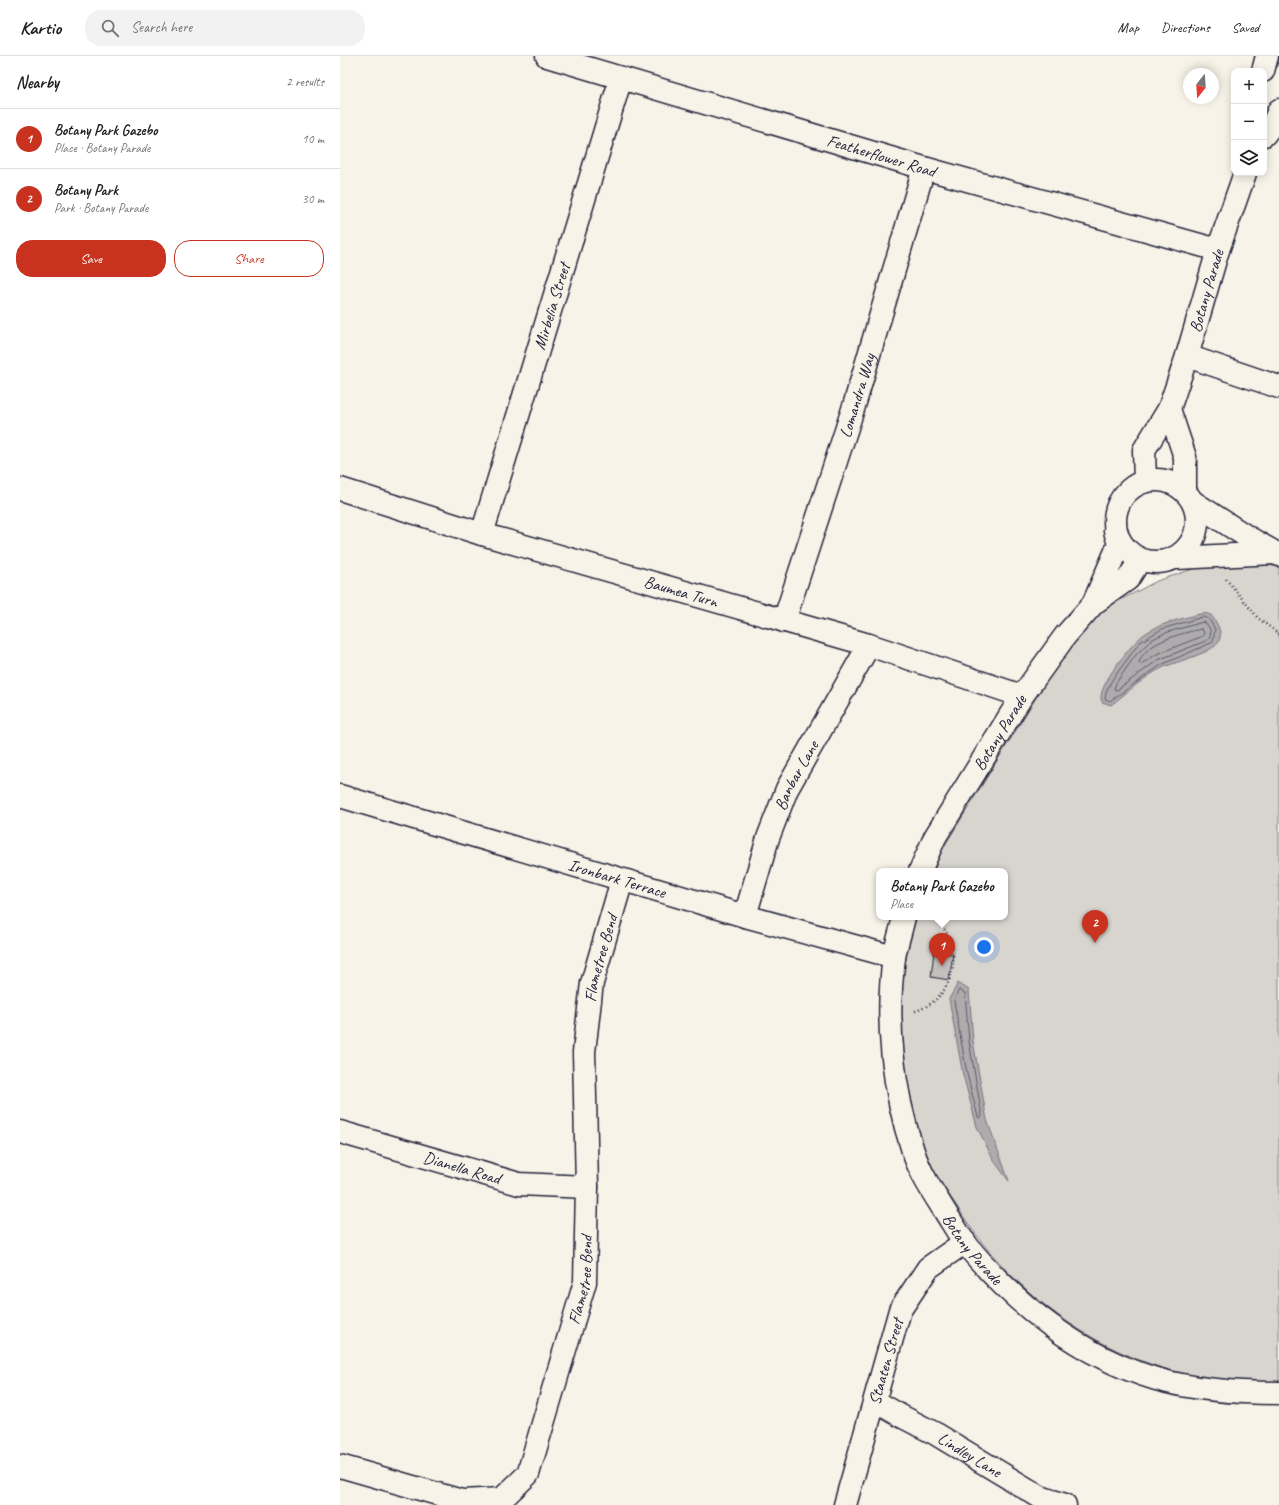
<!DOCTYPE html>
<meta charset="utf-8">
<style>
body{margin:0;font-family:Caveat,sans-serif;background:#f2f2f2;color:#202124}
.controls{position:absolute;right:12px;top:12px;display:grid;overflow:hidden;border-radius:8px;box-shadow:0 2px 10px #0003}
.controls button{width:36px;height:36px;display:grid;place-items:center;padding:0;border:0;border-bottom:1px solid #e0e0e0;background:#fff;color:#202124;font:20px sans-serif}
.compass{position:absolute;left:843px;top:12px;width:36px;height:36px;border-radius:50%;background:#fff;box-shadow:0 2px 10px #0003;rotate:197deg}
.you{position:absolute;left:644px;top:891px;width:14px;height:14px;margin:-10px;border:3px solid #fff;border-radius:50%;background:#1a73e8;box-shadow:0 0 0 6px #1a73e833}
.badge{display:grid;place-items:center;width:26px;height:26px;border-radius:50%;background:#c8321e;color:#fff;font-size:13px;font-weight:700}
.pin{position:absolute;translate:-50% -33px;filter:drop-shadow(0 1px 2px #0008)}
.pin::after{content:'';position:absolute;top:21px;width:14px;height:12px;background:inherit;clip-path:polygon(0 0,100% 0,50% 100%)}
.popup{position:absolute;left:536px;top:812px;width:132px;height:52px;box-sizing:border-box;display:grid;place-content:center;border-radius:8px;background:#fff;filter:drop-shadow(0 1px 3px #0005);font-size:13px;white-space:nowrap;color:#757577}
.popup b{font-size:15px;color:#202124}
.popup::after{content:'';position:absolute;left:50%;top:100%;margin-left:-8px;border:8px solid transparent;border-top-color:#fff}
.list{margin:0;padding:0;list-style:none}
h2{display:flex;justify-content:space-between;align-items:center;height:52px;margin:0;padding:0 16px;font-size:17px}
h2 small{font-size:13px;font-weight:400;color:#757577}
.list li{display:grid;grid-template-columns:26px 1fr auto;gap:12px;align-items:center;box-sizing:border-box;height:60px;padding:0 16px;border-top:1px solid #e0e0e0}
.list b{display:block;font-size:15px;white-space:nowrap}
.list p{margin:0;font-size:13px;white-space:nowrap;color:#757577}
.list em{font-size:13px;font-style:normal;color:#757577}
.actions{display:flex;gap:8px;padding:12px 16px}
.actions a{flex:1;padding:9px 0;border:1px solid #c8321e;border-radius:16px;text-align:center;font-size:14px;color:#c8321e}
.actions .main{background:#c8321e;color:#fff}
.icon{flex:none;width:22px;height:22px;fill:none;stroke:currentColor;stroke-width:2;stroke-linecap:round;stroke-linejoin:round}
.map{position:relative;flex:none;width:939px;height:1449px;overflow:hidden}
header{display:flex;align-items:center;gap:24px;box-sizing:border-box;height:56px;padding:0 20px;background:#fff;border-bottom:1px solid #e0e0e0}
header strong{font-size:19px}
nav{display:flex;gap:22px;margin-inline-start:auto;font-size:14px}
.search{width:280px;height:36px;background:#f2f2f2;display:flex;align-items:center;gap:10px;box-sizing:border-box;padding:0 14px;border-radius:16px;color:#757577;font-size:15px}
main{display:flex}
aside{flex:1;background:#fff}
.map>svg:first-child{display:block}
.green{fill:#d8d5cf;stroke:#7d7c85}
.water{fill:#aeabad;stroke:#76747f}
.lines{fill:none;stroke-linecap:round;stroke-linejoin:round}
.shore{stroke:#5a5969;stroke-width:1}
.building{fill:#c2bfbd;stroke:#22223b}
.street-casing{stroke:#22223b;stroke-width:25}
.secondary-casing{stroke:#22223b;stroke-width:25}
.path{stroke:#22223b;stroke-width:2.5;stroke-dasharray:1 3;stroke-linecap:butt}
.street{stroke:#f7f3e8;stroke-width:22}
.secondary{stroke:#f7f3e8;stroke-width:22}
.labels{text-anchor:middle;stroke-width:3.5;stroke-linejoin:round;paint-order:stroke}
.street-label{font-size:17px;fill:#22223b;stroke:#f7f3e8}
</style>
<header>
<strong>Kartio</strong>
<div class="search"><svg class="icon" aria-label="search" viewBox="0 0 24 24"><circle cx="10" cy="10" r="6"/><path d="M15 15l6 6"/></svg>Search here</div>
<nav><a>Map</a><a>Directions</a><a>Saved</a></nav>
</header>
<main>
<aside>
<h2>Nearby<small>2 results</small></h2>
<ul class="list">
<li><span class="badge">1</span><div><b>Botany Park Gazebo</b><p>Place · Botany Parade</p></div><em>10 m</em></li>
<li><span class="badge">2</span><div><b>Botany Park</b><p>Park · Botany Parade</p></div><em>30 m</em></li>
</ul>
<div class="actions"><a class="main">Save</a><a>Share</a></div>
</aside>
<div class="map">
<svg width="939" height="1449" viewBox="0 0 939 1449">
<rect width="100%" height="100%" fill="#f7f3e8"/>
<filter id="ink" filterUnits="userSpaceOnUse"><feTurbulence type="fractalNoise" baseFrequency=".025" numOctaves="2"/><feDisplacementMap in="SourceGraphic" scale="8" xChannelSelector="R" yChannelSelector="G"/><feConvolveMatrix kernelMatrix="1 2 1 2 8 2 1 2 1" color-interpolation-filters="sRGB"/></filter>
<g filter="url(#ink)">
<!-- green -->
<path class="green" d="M 902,505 L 939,511 L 939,1327 C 916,1327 893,1326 870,1323 C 766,1307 673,1240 618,1152 C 609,1138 598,1123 591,1108 C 566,1053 558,979 563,918 C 565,899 572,880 576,861 L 665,861 L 665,815 L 594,815 L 602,794 L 717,608 L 741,576 L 765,552 L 817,525 L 865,509 Z"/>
<!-- water -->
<path class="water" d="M 864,557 L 871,559 C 877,567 884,577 878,587 C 871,597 836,606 824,611 C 805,620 788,636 771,649 L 762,646 C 754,633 794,584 806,577 C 823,566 845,562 864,557 Z
M 618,927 L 629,934 L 633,985 L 647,1064 L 669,1125 L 654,1105 L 637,1071 L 623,1019 L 609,943 Z"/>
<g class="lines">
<!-- shore -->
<path class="shore" d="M 863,561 L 869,563 L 875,573 L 873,586 L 821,609 L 770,645 L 765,643 L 766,636 L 772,624 L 800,586 L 822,573 Z
M 864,566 C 870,570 873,578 868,584 L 818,604 L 777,634 L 774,633 L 776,627 L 795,600 L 811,584 L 825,577 Z
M 861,573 L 864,576 L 863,580 L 817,598 L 801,608 L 799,607 C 804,586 843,577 861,573 Z
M 619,934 L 625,937 L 629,985 L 642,1060 L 640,1062 L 638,1061 L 627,1018 L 614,945 Z"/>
</g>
<!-- building -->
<path class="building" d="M 594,895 L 613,898 L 609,924 L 591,921 Z"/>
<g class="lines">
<defs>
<g id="street">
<path id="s1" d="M 207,0 L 584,112 L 878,194"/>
<path d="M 847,300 L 939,331"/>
<path id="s2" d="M 0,433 L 142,478 L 529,589 L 682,640"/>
<path id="s3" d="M 142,478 L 281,22"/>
<path d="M 754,546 L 779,488 L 775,475"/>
<path id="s4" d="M 444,565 L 514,350 L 584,112"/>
<path id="s5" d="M 0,740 L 405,860 L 554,901"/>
<path id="s6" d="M 580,815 L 595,781 L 682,640 L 725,580 L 754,547 L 788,523 L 800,504"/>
<path id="s7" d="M 405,860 L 428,782 L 447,733 L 529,589"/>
<path id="s8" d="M 564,861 C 561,875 556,889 554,902 C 545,965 553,1035 573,1095 C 580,1117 592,1135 604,1154 C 611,1165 618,1177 625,1187 C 675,1249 740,1300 816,1323 C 855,1334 898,1337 939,1337"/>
<path id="s9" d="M 0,1076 L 179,1128 L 247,1131"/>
<path id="s10" d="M 535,1345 L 561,1360 L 596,1378 L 700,1441 L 725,1449"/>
<path id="s11" d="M 0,1410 L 122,1445 L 162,1443 L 188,1418 L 245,1226 L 247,1131 L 244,996 L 252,927 L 282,824"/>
<path id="s12" d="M 505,1449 L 560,1254 L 588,1212 L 625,1186"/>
</g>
<g id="secondary">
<path d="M 923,15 L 927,0"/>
<path d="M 924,79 L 933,68 L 939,54"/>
<path d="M 829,353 L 845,401 L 845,435"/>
<circle cx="816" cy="465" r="41"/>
<path id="s13" d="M 805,425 L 804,394 L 829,353 L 847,300 L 878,194 L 905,117"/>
<path d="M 853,446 L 906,480 L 939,499"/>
<path d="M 837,502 L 934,497"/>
</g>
</defs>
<!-- street casing -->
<use href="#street" class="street-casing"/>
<!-- secondary casing -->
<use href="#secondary" class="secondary-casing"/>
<!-- path -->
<path class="path" d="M 886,523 L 918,562 L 939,578
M 575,955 C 616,944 628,886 592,861"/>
<!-- street -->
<use href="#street" class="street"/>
<!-- secondary -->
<use href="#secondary" class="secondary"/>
</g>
</g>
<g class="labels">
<!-- street labels -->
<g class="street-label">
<text dy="6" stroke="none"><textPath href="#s1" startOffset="349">Featherflower Road</textPath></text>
<text dy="6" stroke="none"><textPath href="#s13" startOffset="203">Botany Parade</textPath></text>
<text dy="6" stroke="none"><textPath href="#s3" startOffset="238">Mirbelia Street</textPath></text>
<text dy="6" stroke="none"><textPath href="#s4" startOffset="237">Lomandra Way</textPath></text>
<text dy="6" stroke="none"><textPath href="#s2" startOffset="356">Baumea Turn</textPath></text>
<text dy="6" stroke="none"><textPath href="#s6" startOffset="160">Botany Parade</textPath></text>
<text dy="6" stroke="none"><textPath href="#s7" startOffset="150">Banbar Lane</textPath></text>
<text dy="6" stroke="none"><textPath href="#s5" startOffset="289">Ironbark Terrace</textPath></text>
<text dy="6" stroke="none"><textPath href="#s11" startOffset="729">Flametree Bend</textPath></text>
<text dy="6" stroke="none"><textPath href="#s9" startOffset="127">Dianella Road</textPath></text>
<text dy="6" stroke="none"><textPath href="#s8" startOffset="353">Botany Parade</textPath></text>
<text dy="6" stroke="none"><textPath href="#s11" startOffset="405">Flametree Bend</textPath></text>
<text dy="6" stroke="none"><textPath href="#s12" startOffset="149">Staaten Street</textPath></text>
<text dy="6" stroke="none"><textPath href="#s10" startOffset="109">Lindley Lane</textPath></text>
</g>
</g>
</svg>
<div class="controls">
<button>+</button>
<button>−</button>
<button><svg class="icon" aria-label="layers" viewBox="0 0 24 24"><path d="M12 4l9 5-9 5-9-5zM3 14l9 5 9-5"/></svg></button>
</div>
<svg class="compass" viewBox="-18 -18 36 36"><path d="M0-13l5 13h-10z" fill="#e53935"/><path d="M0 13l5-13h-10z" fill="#757577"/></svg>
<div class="you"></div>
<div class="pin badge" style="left:602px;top:910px">1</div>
<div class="popup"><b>Botany Park Gazebo</b>Place</div>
<div class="pin badge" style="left:755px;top:887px">2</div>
</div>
</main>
